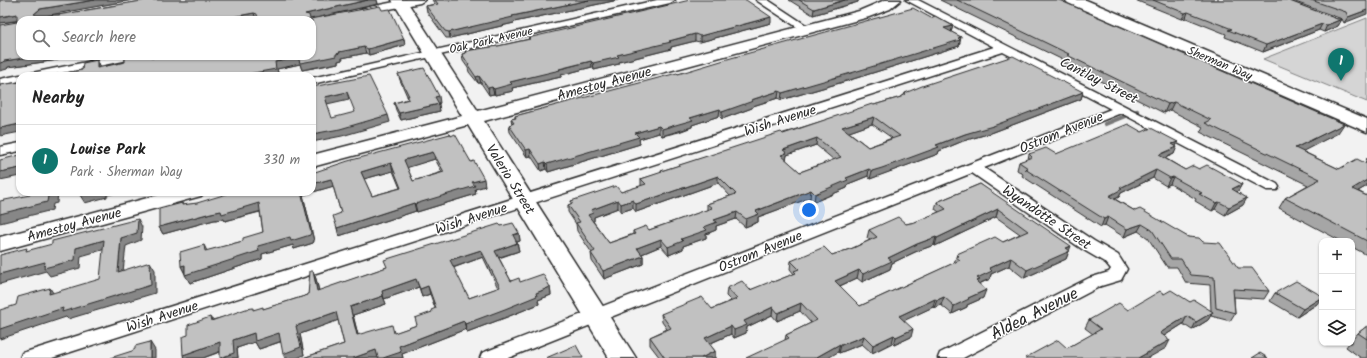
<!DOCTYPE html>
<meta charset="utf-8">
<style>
body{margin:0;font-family:Kalam,sans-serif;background:#f2f2f2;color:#222}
.controls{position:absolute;right:12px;bottom:12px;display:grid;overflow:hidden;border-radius:8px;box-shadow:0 1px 3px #0004}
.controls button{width:36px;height:36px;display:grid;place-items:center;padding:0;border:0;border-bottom:1px solid #e0e0e0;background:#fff;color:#222;font:20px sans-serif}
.you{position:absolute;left:809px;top:210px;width:14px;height:14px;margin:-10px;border:3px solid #fff;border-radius:50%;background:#1a73e8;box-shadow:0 0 0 6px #1a73e833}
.badge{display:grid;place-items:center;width:26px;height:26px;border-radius:50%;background:#0f766e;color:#fff;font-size:13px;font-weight:700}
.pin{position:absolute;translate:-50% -33px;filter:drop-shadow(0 1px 2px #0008)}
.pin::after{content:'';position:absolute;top:21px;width:14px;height:12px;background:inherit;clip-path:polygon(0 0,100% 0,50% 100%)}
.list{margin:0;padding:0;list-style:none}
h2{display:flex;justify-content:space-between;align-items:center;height:52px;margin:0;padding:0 16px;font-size:17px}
h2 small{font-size:13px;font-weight:400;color:#767676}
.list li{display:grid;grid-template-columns:26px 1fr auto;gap:12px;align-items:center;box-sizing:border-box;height:72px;padding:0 16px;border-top:1px solid #e0e0e0}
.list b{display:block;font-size:15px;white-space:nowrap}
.list p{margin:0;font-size:13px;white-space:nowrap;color:#767676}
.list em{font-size:13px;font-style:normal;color:#767676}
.icon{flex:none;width:22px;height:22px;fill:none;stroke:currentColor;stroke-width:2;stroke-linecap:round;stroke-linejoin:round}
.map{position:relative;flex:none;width:1367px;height:358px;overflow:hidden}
.search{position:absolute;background:#fff;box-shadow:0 1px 3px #0004;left:16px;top:16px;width:300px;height:44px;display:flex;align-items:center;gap:10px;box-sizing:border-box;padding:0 14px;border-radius:12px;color:#767676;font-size:15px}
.panel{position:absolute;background:#fff;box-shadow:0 1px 3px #0004;left:16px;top:72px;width:300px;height:124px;border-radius:12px}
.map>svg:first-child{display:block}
.green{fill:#d5d5d5;stroke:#808080}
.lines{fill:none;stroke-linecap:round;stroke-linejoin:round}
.stream{stroke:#787878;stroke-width:4.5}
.street-casing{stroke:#2b2b2b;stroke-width:3}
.secondary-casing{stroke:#2b2b2b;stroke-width:3}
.primary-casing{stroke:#2b2b2b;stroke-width:3}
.street{fill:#fff;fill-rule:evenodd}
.secondary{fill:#fff;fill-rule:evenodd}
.primary{fill:#fff;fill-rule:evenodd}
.wall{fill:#a6a6a6;stroke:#2b2b2b;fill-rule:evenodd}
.shaded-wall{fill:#878787;stroke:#2b2b2b}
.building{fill:#c1c1c1;stroke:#2b2b2b;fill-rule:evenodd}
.labels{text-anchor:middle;stroke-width:3;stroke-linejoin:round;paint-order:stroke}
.far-street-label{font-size:12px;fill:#2b2b2b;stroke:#fff}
.street-label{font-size:14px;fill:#2b2b2b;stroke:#fff}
.near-street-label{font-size:17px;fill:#2b2b2b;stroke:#fff}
</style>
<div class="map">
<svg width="1367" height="358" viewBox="0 0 1367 358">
<rect width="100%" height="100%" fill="#f2f2f2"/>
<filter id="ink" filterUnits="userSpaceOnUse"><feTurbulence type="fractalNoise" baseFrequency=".025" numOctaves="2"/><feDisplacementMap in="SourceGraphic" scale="8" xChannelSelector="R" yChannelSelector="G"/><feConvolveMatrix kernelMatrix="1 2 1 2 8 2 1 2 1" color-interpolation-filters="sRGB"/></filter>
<g filter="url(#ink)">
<!-- green -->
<path class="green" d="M 1367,18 L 1367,102 L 1263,59 Z"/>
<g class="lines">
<!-- stream -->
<path class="stream" d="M 1105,124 L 1137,111"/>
<defs>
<path id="street" d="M 405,0 L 425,0 L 420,3 L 364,14 L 359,11 L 364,8 Z
M 657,0 L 675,0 L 670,3 L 312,84 L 312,78 Z
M 756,0 L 768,0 L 812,29 L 811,31 L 803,31 Z
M 906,0 L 918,0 L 1277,184 L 1279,187 L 1277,190 L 1267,190 L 1121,113 L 984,168 L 1094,241 L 1118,255 L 1127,269 L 1121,280 L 1101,286 L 963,358 L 938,358 L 940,353 L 1089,278 L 1109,272 L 1111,269 L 1106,263 L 1082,249 L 972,173 L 508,358 L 480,358 L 482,353 L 1111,109 L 1003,52 L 52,358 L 20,358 L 22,353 L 29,351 L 994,47 Z
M 116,56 L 138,56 L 133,59 L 49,76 L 26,76 L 32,73 Z
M 20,75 L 24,76 L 20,76 L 20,81 L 0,85 L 0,79 Z
M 20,143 L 20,151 L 0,155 L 0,147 Z"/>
<path id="secondary" d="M 392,0 L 406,0 L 478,111 L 859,11 L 885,0 L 901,0 L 890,9 L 869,17 L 484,121 L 636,358 L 609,358 L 468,125 L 312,167 L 312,155 L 462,116 Z
M 170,192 L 204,192 L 201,196 L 0,251 L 0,237 Z"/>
<path id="primary" d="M 1065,0 L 1086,0 L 1367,119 L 1367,132 L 1068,3 Z"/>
</defs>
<!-- street casing -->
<use href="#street" class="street-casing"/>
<!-- secondary casing -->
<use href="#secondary" class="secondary-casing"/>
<!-- primary casing -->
<use href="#primary" class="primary-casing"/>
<!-- street -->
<use href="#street" class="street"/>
<!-- secondary -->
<use href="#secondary" class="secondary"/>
<!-- primary -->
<use href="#primary" class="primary"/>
</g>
<!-- wall -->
<path class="wall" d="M 0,0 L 132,0 L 45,15 L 58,15 L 147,0 L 377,0 L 378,4 L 312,19 L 382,10 L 404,39 L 405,45 L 369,55 L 366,53 L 342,58 L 342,60 L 338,61 L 338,63 L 319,67 L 302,70 L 300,64 L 277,69 L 279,76 L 48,76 L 82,70 L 97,60 L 101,67 L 125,62 L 125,56 L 155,56 L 155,57 L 312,56 L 256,19 L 20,56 L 63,56 L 58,60 L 8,67 L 7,69 L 17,21 L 0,23 Z
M 432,0 L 618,0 L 514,22 L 514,23 L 450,38 L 446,38 L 427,12 L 426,6 L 435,4 Z
M 789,0 L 858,0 L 858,2 L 813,15 Z
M 940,0 L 1059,0 L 1338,133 L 1302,151 L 1339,169 L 1365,163 L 1367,158 L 1367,186 L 1358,191 L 1367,196 L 1367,255 L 1352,247 L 1352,241 L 1341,241 L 1279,208 L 1285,198 L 1308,185 L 1200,132 L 1203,127 L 1170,110 L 1164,113 L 1064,63 L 1065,61 Z
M 1135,0 L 1287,0 L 1337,19 L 1342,19 L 1338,26 L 1324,32 L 1319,30 L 1263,52 L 1225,37 L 1226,34 L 1186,18 L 1182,19 Z
M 1290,0 L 1367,0 L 1344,23 L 1342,19 Z
M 931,18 L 953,26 L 951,32 L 961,37 L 959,46 L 850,80 L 781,100 L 778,98 L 753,106 L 752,108 L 722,119 L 719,116 L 692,125 L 692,127 L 679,132 L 662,136 L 659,133 L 639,139 L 640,144 L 548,172 L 546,169 L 541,171 L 531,156 L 527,157 L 510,132 L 509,125 L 512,124 L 511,119 L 515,118 L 515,116 L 678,74 Z
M 771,23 L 700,42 L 695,41 L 671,47 L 671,49 L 619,62 L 619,64 L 606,67 L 594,70 L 592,67 L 561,75 L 561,77 L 512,88 L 513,91 L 495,95 L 494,94 L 489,95 L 481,83 L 478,83 L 469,72 L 468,68 L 463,61 L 462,54 L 465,53 L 465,51 L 498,46 L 529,39 L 528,38 Z
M 398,74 L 440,103 L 438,104 L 440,111 L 401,120 L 396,110 L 394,103 L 408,99 L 407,96 L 400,80 Z
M 1083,92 L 1081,99 L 991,133 L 963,141 L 939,151 L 938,154 L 880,175 L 870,179 L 868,176 L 848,184 L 847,188 L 814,202 L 810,198 L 758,217 L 758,222 L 745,227 L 736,219 L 716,226 L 716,230 L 706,234 L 706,238 L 683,246 L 683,249 L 669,255 L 661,246 L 642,254 L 643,256 L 643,264 L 604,279 L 592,261 L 591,253 L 592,253 L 577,231 L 576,224 L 568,212 L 568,205 L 571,204 L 571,201 L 621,192 L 641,186 L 641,179 L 661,173 L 661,171 L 874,105 L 901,97 L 904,95 L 905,93 ZM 872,124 L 892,138 L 868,147 L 849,132 ZM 816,145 L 834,160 L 800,172 L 786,160 L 787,155 ZM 718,183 L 730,196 L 707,204 L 707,210 L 649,230 L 633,231 L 633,234 L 609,243 L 593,221 L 594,221 L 594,217 L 618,208 L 621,212 L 633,208 L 636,212 Z
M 1142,132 L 1178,142 L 1176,146 L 1174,154 L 1165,158 L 1185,170 L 1199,169 L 1242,184 L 1238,191 L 1237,192 L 1243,205 L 1225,215 L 1215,209 L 1212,211 L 1195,201 L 1196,199 L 1170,184 L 1166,186 L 1153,178 L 1121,193 L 1119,197 L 1115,199 L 1135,211 L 1188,237 L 1203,242 L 1238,268 L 1269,291 L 1264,299 L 1234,297 L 1235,313 L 1230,321 L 1211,316 L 1211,315 L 1208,320 L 1192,330 L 1183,324 L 1164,336 L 1166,348 L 1067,348 L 1093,334 L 1085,328 L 1089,320 L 1128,310 L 1164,294 L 1190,302 L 1211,311 L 1210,285 L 1186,283 L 1177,267 L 1167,267 L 1148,238 L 1138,231 L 1124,237 L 1105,225 L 1101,227 L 1022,176 L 1023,174 L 1017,170 L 1019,162 L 1028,159 L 1029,154 L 1056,154 Z
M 450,134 L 471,162 L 485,186 L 475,189 L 476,194 L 417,212 L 416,211 L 339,236 L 337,228 L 341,213 L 333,186 L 303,195 L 314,241 L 313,243 L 294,249 L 293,245 L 262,254 L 262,259 L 190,283 L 181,266 L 204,245 L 207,251 L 243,241 L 263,232 L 260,212 L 225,221 L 224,219 L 214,220 L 163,234 L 159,227 L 182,203 L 183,205 L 312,192 ZM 435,159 L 442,172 L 413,181 L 407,167 ZM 393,171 L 400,188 L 372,196 L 364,179 Z
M 980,184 L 1069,251 L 1066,259 L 1024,278 L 1009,266 L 991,274 L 990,279 L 979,284 L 983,298 L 967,305 L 967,307 L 952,314 L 941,305 L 934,308 L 933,307 L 904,320 L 911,337 L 894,345 L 892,343 L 872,353 L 862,344 L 839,353 L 838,352 L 785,340 L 786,335 L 811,323 L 800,311 L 777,321 L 772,315 L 747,327 L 746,333 L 734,338 L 731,334 L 709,344 L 715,351 L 715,358 L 660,358 L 650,345 L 650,337 L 667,329 L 662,322 L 661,314 L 712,309 L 731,301 L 726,296 L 727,288 L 750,290 L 773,282 L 794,274 L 790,269 L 791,261 L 832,255 L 853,248 L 870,240 L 867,238 L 869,230 L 906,224 L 915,222 L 939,212 L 935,209 L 937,202 ZM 996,217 L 1020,234 L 1003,242 L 957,254 L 954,263 L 860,306 L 840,286 L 857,278 L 862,282 L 890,269 L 892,263 L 915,252 L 934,245 L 935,246 Z
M 501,226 L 519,233 L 520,241 L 517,242 L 519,251 L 499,258 L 511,281 L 550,287 L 551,295 L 538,300 L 539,304 L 507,317 L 467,332 L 466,329 L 402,354 L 403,358 L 303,358 L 344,344 L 338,320 L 300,334 L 304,355 L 280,342 L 259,349 L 255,342 L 237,348 L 238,358 L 221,358 L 220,352 L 203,358 L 184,358 L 188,335 L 210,317 L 212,320 L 254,310 L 264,309 L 308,295 L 313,271 L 316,279 L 319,291 L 387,267 ZM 483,257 L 498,288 L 469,298 L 453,268 ZM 419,287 L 422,297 L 430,294 L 435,308 L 432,312 L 417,325 L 395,333 L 358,335 L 353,315 L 386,304 L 384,299 Z
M 1275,293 L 1317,304 L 1297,317 L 1270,301 Z
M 1367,326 L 1367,358 L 1361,358 L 1346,347 L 1349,343 L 1352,343 L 1352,340 L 1358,333 Z"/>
<!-- shaded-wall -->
<path class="shaded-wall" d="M 95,0 L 132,0 L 44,16 L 38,20 L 34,14 L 40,9 Z
M 368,0 L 377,0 L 378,4 L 307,20 L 305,14 Z
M 589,0 L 618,0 L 514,22 L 514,23 L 450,38 L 449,32 L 512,16 Z
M 845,0 L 858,0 L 858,2 L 813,15 L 814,9 Z
M 1367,10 L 1367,14 L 1344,23 L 1348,17 Z
M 1188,12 L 1186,18 L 1182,19 L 1185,13 Z
M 254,13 L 256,19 L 252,20 L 223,20 L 232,17 Z
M 17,14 L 21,20 L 0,23 L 0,17 Z
M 771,17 L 771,23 L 700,42 L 700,36 Z
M 1342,19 L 1338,26 L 1324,32 L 1327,25 Z
M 1322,24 L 1319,30 L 1263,52 L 1266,45 Z
M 953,26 L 951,32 L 942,35 L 944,28 Z
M 695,34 L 695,41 L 671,47 L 671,49 L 619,62 L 619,64 L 594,70 L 593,63 L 617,55 Z
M 961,37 L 959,46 L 850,80 L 781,100 L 782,93 Z
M 404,39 L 405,45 L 369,55 L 368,49 Z
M 364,47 L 366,53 L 342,58 L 342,60 L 338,61 L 338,63 L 302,70 L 300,64 L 277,69 L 279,76 L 237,76 L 275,62 L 298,57 L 336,54 L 339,52 Z
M 37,56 L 63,56 L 58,60 L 8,67 L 7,69 L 0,71 L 0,63 L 4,61 Z
M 85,56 L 102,56 L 102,57 L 88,60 Z
M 97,60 L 101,67 L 97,68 Z
M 591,61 L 592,67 L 561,75 L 561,77 L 512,88 L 513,91 L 495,95 L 494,89 L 510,82 Z
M 479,76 L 481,83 L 478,83 L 476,77 Z
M 492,87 L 494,94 L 489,95 L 488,88 Z
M 779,91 L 778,98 L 753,106 L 752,108 L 722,119 L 722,112 L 751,100 Z
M 347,92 L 349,99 L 327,104 L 325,97 Z
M 1083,92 L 1081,99 L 991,133 L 963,141 L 939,151 L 938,154 L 870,179 L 872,171 L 936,145 L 965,134 Z
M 439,96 L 440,103 L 436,104 L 435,97 Z
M 1174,102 L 1170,110 L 1164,113 L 1168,104 Z
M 439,104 L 440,111 L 401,120 L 399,113 Z
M 720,109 L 719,116 L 692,125 L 692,127 L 662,136 L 662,129 L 690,118 Z
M 388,115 L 390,122 L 342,136 L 312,142 L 312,134 Z
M 874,117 L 872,124 L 841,135 L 842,127 Z
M 20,124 L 20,132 L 0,136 L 0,128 Z
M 1344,124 L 1338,133 L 1290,158 L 1295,148 Z
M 659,126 L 659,133 L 639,139 L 640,144 L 548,172 L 547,164 L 635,133 Z
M 817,138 L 816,145 L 787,155 L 786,161 L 781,163 L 783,150 Z
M 1178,142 L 1175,148 L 1177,147 L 1174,154 L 1156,162 L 1159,155 L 1172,144 Z
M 530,149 L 531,156 L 527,157 L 526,150 Z
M 433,152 L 435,159 L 406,168 L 404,160 Z
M 545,162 L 546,169 L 541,171 L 540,164 Z
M 391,163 L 393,171 L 364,179 L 361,172 Z
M 20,168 L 20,176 L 0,180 L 0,172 Z
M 869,169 L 868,176 L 848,184 L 847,188 L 814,202 L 815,194 L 846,178 Z
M 1156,170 L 1153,178 L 1121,193 L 1119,197 L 1106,203 L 1109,196 L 1120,188 Z
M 718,176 L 718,183 L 636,212 L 636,204 Z
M 1173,177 L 1170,184 L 1166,186 L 1170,178 Z
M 331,179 L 334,186 L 303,195 L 314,241 L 313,243 L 294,249 L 293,245 L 262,254 L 262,259 L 190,283 L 185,275 L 258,246 L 301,192 L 312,192 L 312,184 Z
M 484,179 L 485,186 L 475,189 L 476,194 L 417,212 L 415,204 L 472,182 Z
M 1367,180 L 1367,186 L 1346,198 L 1352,189 Z
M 1242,184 L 1238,191 L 1228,197 L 1232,189 Z
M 811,190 L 810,198 L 758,217 L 758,222 L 745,227 L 746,219 L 756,211 Z
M 52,192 L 58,192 L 57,203 L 53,204 L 52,210 L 0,223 L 0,214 L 48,196 Z
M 78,192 L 121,192 L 107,195 L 107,197 L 85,203 Z
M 1247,198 L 1243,205 L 1225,215 L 1229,207 Z
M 618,200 L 618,208 L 594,217 L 594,221 L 589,223 L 588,215 L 591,210 Z
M 633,200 L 633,208 L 621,212 L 621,204 Z
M 1219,202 L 1215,209 L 1212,211 L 1216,203 Z
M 259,203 L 262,211 L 225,221 L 224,219 L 214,220 L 163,234 L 159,227 L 211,213 Z
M 414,203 L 416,211 L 339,236 L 337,228 Z
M 998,209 L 996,217 L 935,246 L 937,238 Z
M 737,212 L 736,219 L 716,226 L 716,230 L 706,234 L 706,238 L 683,246 L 683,249 L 669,255 L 668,247 L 681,239 L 704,227 L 714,220 Z
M 1108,217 L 1105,225 L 1101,227 L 1104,219 Z
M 138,219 L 142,227 L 141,240 L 126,246 L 122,280 L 118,272 L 121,238 Z
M 1142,224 L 1138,231 L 1124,237 L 1127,229 Z
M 519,233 L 520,241 L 514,243 L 513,235 Z
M 936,237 L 934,245 L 915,252 L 892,263 L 890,269 L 862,282 L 863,274 L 888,258 L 917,244 Z
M 661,239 L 661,246 L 637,256 L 637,248 Z
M 104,240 L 109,248 L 81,256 L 80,268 L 50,276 L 46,271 L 0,284 L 0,274 L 76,248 Z
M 517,243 L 519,251 L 497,258 L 495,251 Z
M 1071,246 L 1066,259 L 1024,278 L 1027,270 Z
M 481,250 L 483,257 L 452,268 L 450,260 Z
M 643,256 L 643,264 L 604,279 L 603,271 Z
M 1011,258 L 1009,266 L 991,274 L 990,279 L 978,284 L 973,289 L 977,278 L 989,268 Z
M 150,262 L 155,270 L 155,293 L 68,319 L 66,317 L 0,339 L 0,329 Z
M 185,265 L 185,274 L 181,266 Z
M 859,270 L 857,278 L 833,289 L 835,281 Z
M 313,271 L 316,279 L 321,299 L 317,291 Z
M 416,279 L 419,287 L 384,299 L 382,291 Z
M 428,286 L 430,294 L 422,297 L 420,289 Z
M 550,287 L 551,295 L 538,300 L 539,304 L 507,317 L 467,332 L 465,324 Z
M 50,288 L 55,296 L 49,294 Z
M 986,290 L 983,298 L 967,305 L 967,307 L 952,314 L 954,306 L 968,298 Z
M 383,296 L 386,304 L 353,315 L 360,343 L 357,335 L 350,307 Z
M 944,297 L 941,305 L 934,308 L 937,300 Z
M 1322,297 L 1317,304 L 1297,317 L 1303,309 Z
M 935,299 L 933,307 L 897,324 L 899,316 Z
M 801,303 L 800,311 L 777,321 L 778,313 Z
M 773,307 L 772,315 L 747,327 L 746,333 L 734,338 L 734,330 L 744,321 Z
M 336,312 L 339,320 L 300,334 L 304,355 L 297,358 L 285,358 L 283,354 L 296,326 Z
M 1213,312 L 1208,320 L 1192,330 L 1196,322 Z
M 1187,316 L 1183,324 L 1156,341 L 1160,333 Z
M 464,321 L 466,329 L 402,354 L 403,358 L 383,358 L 399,346 Z
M 731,326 L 731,334 L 704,346 L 705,338 Z
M 913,329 L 911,337 L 894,345 L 896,337 Z
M 254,333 L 279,333 L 282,341 L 259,349 L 255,342 L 237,348 L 238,358 L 221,358 L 233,340 Z
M 894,335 L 892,343 L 872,353 L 873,345 Z
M 864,336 L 862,344 L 839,353 L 841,345 Z
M 1170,340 L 1166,348 L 1148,358 L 1138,358 Z
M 150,342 L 155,350 L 155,358 L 150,358 Z
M 220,342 L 224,350 L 203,358 L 184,358 L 183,355 Z
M 840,344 L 838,352 L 828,358 L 815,358 Z
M 376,350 L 379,358 L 353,358 Z
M 715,351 L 715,358 L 701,358 Z"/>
<!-- building -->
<path class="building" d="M 0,0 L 95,0 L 40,9 L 34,14 L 36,15 L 58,15 L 147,0 L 368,0 L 305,14 L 309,15 L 310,19 L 380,6 L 382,10 L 390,9 L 404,39 L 368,49 L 364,47 L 339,52 L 340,53 L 336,54 L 336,56 L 317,60 L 300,63 L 298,57 L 275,62 L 276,69 L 237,76 L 48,76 L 82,70 L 83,63 L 97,60 L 97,68 L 125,62 L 125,56 L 152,56 L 152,58 L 161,56 L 312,56 L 312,20 L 258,20 L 257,14 L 254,13 L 232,17 L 223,20 L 20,20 L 20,56 L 37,56 L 4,61 L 3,62 L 0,63 L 0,25 L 17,22 L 17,14 L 0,17 Z
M 435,0 L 589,0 L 512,16 L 513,17 L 449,32 L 445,31 L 426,6 L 438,4 Z
M 690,0 L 746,0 L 771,17 L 700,36 L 695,34 L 669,41 L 671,42 L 617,55 L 619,57 L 593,63 L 591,61 L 559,69 L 560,70 L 510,82 L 512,84 L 494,89 L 492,87 L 488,88 L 479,76 L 476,77 L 468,65 L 469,65 L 462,54 L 466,53 L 465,51 L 498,46 L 530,39 L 528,38 Z
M 799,0 L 845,0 L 814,9 Z
M 957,0 L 1059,0 L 1344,124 L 1295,148 L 1339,169 L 1357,159 L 1367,164 L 1367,180 L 1352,189 L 1367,196 L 1367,241 L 1285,198 L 1320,179 L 1205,123 L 1211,120 L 1174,102 L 1168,104 L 1067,55 L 1069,54 Z
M 1153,0 L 1287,0 L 1337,19 L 1342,19 L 1327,25 L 1322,24 L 1266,45 L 1228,30 L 1232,29 L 1188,12 L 1185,13 Z
M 1311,0 L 1367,0 L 1367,10 L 1348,17 L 1346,12 Z
M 913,8 L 931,18 L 935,16 L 953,26 L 944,28 L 961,37 L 958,38 L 960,40 L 851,73 L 782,93 L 779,91 L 751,100 L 753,101 L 722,112 L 720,109 L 690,118 L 693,120 L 679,124 L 662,129 L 659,126 L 635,133 L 639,137 L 547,164 L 545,162 L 540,164 L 530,149 L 526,150 L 509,125 L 514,123 L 511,119 L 516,118 L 515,116 L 677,73 L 678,74 L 731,58 Z
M 1013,56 L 1083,92 L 993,126 L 965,134 L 936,145 L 939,147 L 882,168 L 872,171 L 869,169 L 846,178 L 848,180 L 815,194 L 811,190 L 756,211 L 759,214 L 746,219 L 737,212 L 714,220 L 717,222 L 704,227 L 707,230 L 681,239 L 683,241 L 668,247 L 661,239 L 637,248 L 643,256 L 603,271 L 591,253 L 595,251 L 576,223 L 580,222 L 568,205 L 573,203 L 571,201 L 616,186 L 621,192 L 646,184 L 641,179 L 662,172 L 661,171 L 781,132 L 783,134 L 872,104 L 874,105 L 901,97 L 906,94 L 905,93 L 922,86 ZM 874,117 L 900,136 L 868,147 L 842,127 ZM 817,138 L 841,157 L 800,172 L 781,155 L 787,153 L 783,150 ZM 718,176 L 736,194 L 707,204 L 712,208 L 649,230 L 646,226 L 633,231 L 635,234 L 609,243 L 588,215 L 593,213 L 591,210 L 618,200 L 621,204 L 633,200 L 636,204 Z
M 424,68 L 439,96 L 435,97 L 439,104 L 399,113 L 394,103 L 409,99 L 407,96 L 409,96 L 398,74 Z
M 369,76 L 388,115 L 340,129 L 312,134 L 312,87 ZM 347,92 L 355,112 L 332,118 L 325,97 Z
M 20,82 L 20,124 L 0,128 L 0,85 Z
M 1128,124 L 1142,132 L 1151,128 L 1178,142 L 1172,144 L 1177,147 L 1159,155 L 1185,170 L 1193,166 L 1199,169 L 1207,165 L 1242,184 L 1232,189 L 1247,198 L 1229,207 L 1219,202 L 1216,203 L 1199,194 L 1202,193 L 1173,177 L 1170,178 L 1156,170 L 1120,188 L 1122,189 L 1109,196 L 1135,211 L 1140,209 L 1188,237 L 1199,238 L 1203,242 L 1220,243 L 1238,268 L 1252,268 L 1269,291 L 1233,289 L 1235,313 L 1216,308 L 1214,277 L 1191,275 L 1181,259 L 1171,259 L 1152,230 L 1142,224 L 1127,229 L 1108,217 L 1104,219 L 1025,169 L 1028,168 L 1019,162 L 1032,157 L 1029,154 L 1046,148 L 1056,154 Z
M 450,134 L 451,136 L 455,134 L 471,162 L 474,161 L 484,179 L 472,182 L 475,186 L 415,204 L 414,203 L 337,228 L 333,216 L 341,213 L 331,179 L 312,184 L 312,173 L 348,161 ZM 433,152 L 444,172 L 413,181 L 404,160 ZM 391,163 L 401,188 L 372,196 L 361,172 Z
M 20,155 L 20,168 L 0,172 L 0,160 Z
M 980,184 L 1071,246 L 1066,248 L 1070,251 L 1027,270 L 1011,258 L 989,268 L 992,271 L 977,278 L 980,280 L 976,281 L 986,290 L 968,298 L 969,299 L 954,306 L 944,297 L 937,300 L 935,299 L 899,316 L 913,329 L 896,337 L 894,335 L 873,345 L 864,336 L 841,345 L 840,344 L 815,358 L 746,358 L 789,338 L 786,335 L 817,320 L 801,303 L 778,313 L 773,307 L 744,321 L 747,325 L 734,330 L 731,326 L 705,338 L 715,351 L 701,358 L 665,358 L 650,337 L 671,328 L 661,314 L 702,297 L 712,309 L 737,299 L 727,288 L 742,281 L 750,290 L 772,281 L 773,282 L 796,273 L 794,271 L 799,269 L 791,261 L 824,247 L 832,255 L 853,248 L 877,237 L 869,230 L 898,217 L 906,224 L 915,222 L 946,209 L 937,202 ZM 998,209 L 1028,231 L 1003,242 L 995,237 L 957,254 L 959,256 L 956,257 L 960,260 L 860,306 L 835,281 L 859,270 L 863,274 L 892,261 L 888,258 L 917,244 L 936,237 L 937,238 Z
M 30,192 L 52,192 L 52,195 L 48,196 L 47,202 L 0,214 L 0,201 L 30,195 Z
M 81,192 L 93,192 L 80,195 Z
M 233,192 L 301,192 L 311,233 L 310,235 L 291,241 L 290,237 L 258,246 L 259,251 L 185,275 L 185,265 L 181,266 L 180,252 L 204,245 L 205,251 L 243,241 L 243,238 L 263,232 L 259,203 L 222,214 L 221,211 L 211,213 L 159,227 L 159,209 L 182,203 L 182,205 L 197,203 Z
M 138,219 L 137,233 L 121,238 L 118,272 L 150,262 L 151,285 L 62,312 L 63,308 L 0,329 L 0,310 L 16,305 L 18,297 L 50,288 L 49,294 L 100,279 L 104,240 L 76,248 L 75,260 L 44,268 L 45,262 L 0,274 L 0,255 L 27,248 L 26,251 L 52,244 L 52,241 Z
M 513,223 L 519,233 L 513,235 L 517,243 L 495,251 L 511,281 L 519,278 L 520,282 L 543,274 L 550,287 L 536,293 L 537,296 L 505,309 L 465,324 L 464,321 L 399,346 L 401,352 L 383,358 L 378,358 L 376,350 L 353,358 L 303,358 L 344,344 L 336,312 L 296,326 L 301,347 L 283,354 L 279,333 L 255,341 L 254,333 L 233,340 L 234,353 L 220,358 L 220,342 L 183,355 L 182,337 L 188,335 L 188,325 L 210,317 L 211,321 L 246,309 L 253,308 L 253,310 L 263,307 L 263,309 L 308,295 L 310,271 L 313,271 L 317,291 L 387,267 L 384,260 L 499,224 L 501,226 ZM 481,250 L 500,287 L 469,298 L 450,260 ZM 416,279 L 420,289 L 428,286 L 436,308 L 431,310 L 432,312 L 415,318 L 417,325 L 394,333 L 392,325 L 357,335 L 350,307 L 383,296 L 382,291 Z
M 1296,281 L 1322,296 L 1322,297 L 1303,309 L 1275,293 Z
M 1171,290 L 1190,302 L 1194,300 L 1213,312 L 1196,322 L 1187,316 L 1160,333 L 1170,340 L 1138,358 L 1025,358 L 1058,340 L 1067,348 L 1101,329 L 1089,320 L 1119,303 L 1128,310 L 1160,291 L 1164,294 Z
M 1367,326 L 1367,339 L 1358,333 Z
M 150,342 L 150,358 L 110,358 L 132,351 L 135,349 L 135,346 Z
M 576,345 L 583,358 L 546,358 Z
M 1260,353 L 1268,358 L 1252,358 Z"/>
</g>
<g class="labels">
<!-- far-street labels -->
<g class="far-street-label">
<text transform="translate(491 40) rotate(-13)" y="4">Oak Park Avenue</text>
<text transform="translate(1220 63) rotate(23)" y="4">Sherman Way</text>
</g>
<!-- street labels -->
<g class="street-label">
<text transform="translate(1099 80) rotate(27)" y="5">Cantlay Street</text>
<text transform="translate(604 83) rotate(-15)" y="5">Amestoy Avenue</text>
<text transform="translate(780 120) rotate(-18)" y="5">Wish Avenue</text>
<text transform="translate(1061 132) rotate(-22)" y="5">Ostrom Avenue</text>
<text transform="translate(511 179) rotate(58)" y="5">Valerio Street</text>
<text transform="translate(1047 217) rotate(34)" y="5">Wyandotte Street</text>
<text transform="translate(471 218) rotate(-18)" y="5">Wish Avenue</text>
<text transform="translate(74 224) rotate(-15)" y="5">Amestoy Avenue</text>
<text transform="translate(760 251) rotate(-22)" y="5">Ostrom Avenue</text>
<text transform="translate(162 316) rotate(-18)" y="5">Wish Avenue</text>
</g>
<!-- near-street labels -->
<g class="near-street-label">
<text transform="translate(1034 313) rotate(-27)" y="6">Aldea Avenue</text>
</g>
</g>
</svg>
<div class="controls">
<button>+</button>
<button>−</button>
<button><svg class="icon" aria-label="layers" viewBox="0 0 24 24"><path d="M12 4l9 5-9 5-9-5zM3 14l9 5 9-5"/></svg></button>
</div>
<div class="you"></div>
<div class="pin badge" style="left:1341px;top:81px">1</div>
<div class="search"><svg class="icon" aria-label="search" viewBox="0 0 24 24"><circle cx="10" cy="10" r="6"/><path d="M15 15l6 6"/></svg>Search here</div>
<section class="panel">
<h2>Nearby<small></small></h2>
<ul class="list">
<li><span class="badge">1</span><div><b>Louise Park</b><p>Park · Sherman Way</p></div><em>330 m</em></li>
</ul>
</section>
</div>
